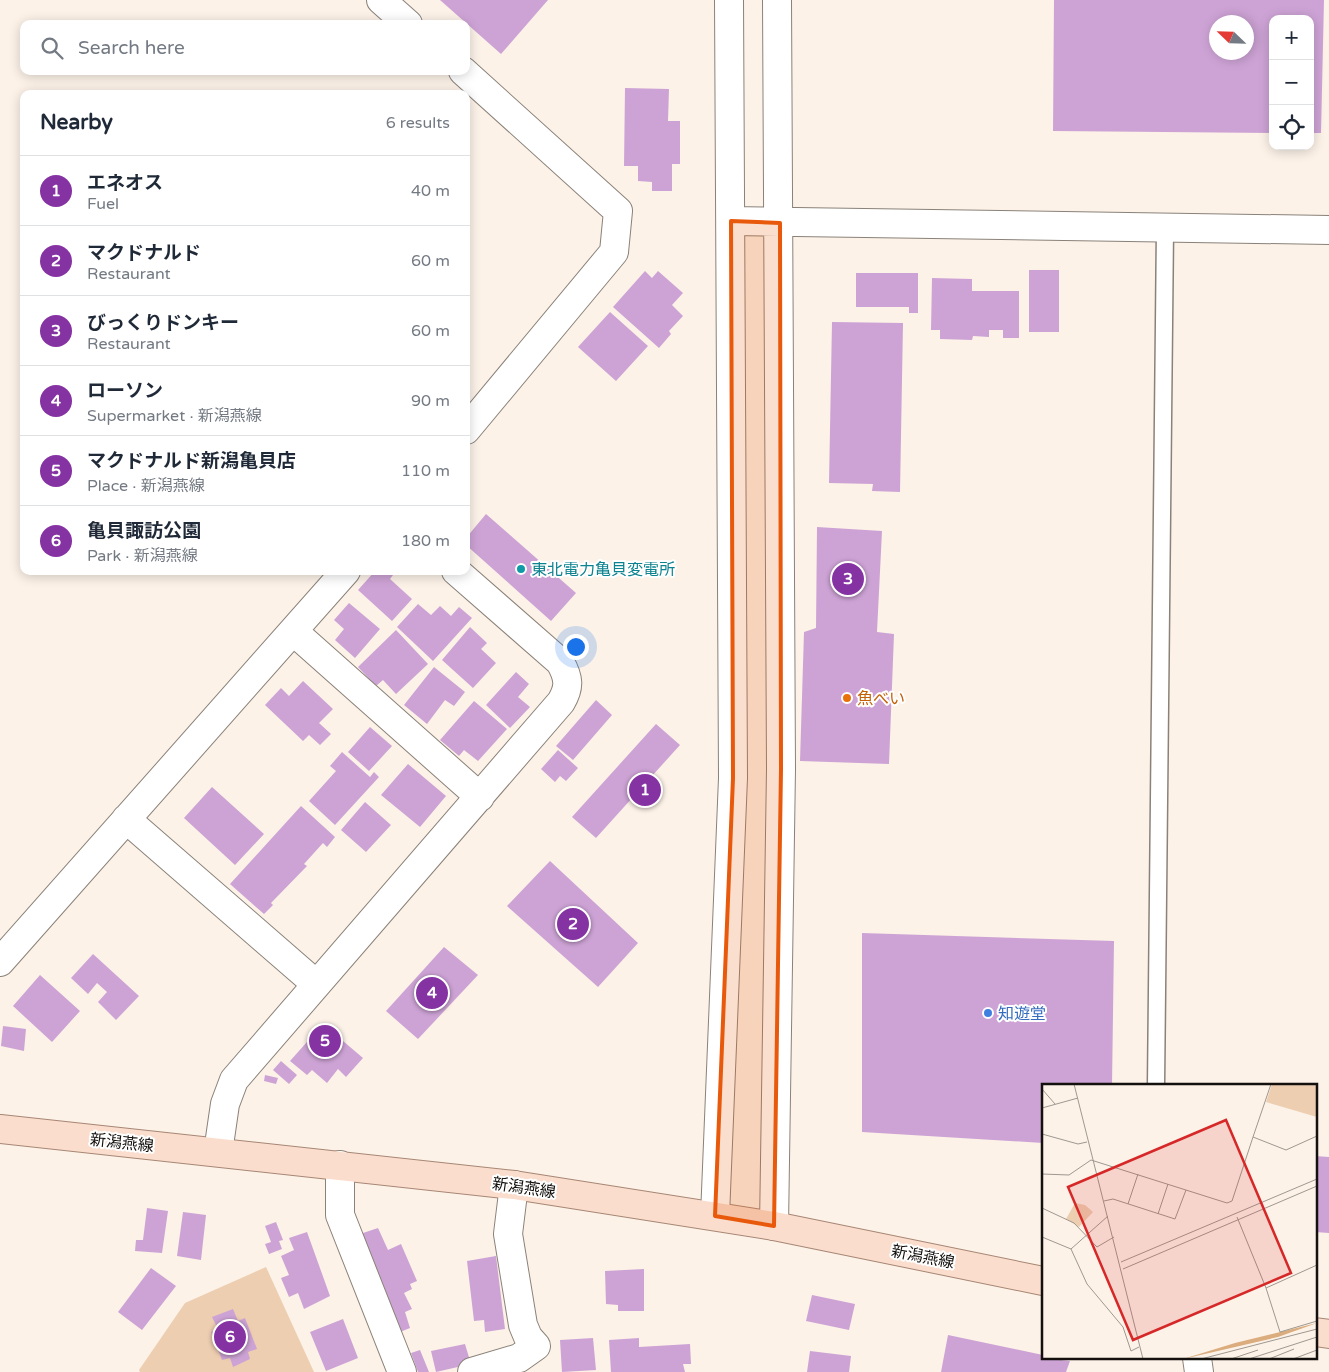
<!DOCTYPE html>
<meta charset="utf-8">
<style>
body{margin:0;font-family:"Varela Round","Noto Sans JP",sans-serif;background:#f2f2f3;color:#1f2937}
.controls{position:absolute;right:15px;top:15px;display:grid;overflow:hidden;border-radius:10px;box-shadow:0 2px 12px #0003}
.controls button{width:45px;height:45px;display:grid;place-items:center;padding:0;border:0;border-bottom:1px solid #e0e1e3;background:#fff;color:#1f2937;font:25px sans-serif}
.compass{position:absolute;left:1209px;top:15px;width:45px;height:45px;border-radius:50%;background:#fff;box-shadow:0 2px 12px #0003;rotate:293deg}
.you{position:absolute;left:575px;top:646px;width:18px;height:18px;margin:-12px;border:4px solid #fff;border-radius:50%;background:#1a73e8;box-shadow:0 0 0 8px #1a73e833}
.badge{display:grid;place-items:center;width:32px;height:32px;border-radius:50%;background:#8533a2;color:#fff;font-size:16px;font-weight:700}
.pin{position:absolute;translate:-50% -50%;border:2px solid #fff;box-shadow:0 1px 5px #0006}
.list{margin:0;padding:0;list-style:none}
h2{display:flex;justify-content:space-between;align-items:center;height:65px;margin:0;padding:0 20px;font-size:21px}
h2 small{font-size:16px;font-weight:400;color:#747a83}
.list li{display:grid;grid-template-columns:32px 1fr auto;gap:15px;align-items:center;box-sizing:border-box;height:70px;padding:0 20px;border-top:1px solid #e0e1e3}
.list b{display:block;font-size:19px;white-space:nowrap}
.list p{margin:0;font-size:16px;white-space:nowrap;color:#747a83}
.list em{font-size:16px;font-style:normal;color:#747a83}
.icon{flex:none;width:28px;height:28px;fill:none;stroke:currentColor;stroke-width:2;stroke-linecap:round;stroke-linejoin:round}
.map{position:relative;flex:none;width:1329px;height:1372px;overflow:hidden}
.search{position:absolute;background:#fff;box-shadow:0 2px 12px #0003;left:20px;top:20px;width:450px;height:55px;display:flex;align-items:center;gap:12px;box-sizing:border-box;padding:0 18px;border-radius:10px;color:#747a83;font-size:19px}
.panel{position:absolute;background:#fff;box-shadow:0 2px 12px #0003;left:20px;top:90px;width:450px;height:485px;border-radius:10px}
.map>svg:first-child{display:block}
.green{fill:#edceb1}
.building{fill:#cda3d5;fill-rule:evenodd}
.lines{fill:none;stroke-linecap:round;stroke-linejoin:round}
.service-casing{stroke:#8a8279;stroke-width:19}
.minor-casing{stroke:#8a8279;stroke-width:30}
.tertiary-casing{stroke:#8a8279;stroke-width:30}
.primary-casing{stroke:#a78674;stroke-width:30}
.service{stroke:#fff;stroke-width:16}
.minor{stroke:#fff;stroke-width:28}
.tertiary{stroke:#fff;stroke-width:28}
.primary{stroke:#faddcd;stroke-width:28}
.marked{fill:#e8590c;fill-opacity:0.2;stroke:#e8590c;stroke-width:4;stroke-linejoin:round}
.culture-dot{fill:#0f9aa8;stroke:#fff;stroke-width:2}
.food-dot{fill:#e8710a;stroke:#fff;stroke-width:2}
.shop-dot{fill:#3f7fe0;stroke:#fff;stroke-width:2}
.labels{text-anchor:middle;stroke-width:4;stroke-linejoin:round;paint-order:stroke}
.culture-label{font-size:16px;fill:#0d838f;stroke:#fff;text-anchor:start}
.food-label{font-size:16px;fill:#c56008;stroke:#fff;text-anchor:start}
.shop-label{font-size:16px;fill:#366cbe;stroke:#fff;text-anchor:start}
.street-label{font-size:16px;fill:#13100d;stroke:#fff}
.inset-road{fill:none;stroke:#9f9890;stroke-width:1}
.view{fill:#d62828;fill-opacity:0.15;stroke:#d62828;stroke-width:2.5}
.inset-edge{fill:none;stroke:#13100d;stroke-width:2.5}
</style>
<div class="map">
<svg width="1329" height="1372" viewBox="0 0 1329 1372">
<rect width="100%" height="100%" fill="#fcf2e8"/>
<!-- green -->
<path class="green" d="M 266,1267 L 314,1372 L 140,1372 L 139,1370 L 185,1303 Z"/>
<!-- building -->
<path class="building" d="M 440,0 L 548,0 L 501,54 Z
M 1054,0 L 1324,0 L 1321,133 L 1310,133 L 1310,19 L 1273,19 L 1273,133 L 1053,131 ZM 1216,22 L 1246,22 L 1246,52 L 1216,52 Z
M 625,88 L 669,89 L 668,121 L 680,121 L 680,164 L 672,164 L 672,191 L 652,191 L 652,182 L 638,181 L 638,166 L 624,166 Z
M 1029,270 L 1059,270 L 1059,332 L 1029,332 Z
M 645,271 L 652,278 L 658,271 L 683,293 L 672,305 L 683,316 L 669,331 L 671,334 L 659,348 L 613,307 Z
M 856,273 L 918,273 L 918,313 L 909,313 L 909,307 L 856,307 Z
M 932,278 L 972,279 L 972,291 L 1019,291 L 1019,338 L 1003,338 L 1003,330 L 989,330 L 989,337 L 973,336 L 972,340 L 940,339 L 940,330 L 931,330 Z
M 610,312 L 648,346 L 616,381 L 578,347 Z
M 832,322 L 903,323 L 900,492 L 872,491 L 873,484 L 829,483 Z
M 486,514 L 576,593 L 551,621 L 466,545 L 466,538 Z
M 817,527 L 882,531 L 877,632 L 894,634 L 889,764 L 800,761 L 804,632 L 816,628 Z
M 375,571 L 389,571 L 393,575 L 390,579 L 412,599 L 392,621 L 358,590 Z
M 349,603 L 380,629 L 355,658 L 335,640 L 344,629 L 334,620 Z
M 418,604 L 431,615 L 440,606 L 451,616 L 459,607 L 472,618 L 433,661 L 397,627 Z
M 470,627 L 487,643 L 481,649 L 496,663 L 473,688 L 442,660 Z
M 396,630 L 428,664 L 396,694 L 383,680 L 376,686 L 358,667 Z
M 434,667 L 465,692 L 454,706 L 445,700 L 427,724 L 404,705 Z
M 516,672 L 529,684 L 518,697 L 530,707 L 510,728 L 486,705 Z
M 303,681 L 333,709 L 319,723 L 331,734 L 320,745 L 309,735 L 303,741 L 265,705 L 281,688 L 289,696 Z
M 596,700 L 612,715 L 573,760 L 556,746 Z
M 474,701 L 507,729 L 478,761 L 464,750 L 459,756 L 440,740 Z
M 656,724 L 680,745 L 596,838 L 572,817 Z
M 370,727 L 392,746 L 369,771 L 348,752 Z
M 558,750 L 578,768 L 566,781 L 560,776 L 555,782 L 541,769 Z
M 342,752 L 370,777 L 374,772 L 379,777 L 335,825 L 309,801 L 336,771 L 330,766 Z
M 408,764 L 446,796 L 420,827 L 381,795 Z
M 212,787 L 264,834 L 235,865 L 184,818 Z
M 365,802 L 391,825 L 366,852 L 341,830 Z
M 301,806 L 335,837 L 327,847 L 323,843 L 304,864 L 307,866 L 271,903 L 273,905 L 264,914 L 230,884 Z
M 550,861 L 638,943 L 598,987 L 507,906 Z
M 862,933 L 1114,941 L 1112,1086 L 1043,1086 L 1043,1143 L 862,1132 Z
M 444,947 L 478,975 L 418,1039 L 386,1011 Z
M 93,954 L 139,996 L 116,1020 L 98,1002 L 107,992 L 97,983 L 88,994 L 71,978 Z
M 40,975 L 80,1011 L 52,1042 L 13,1006 Z
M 323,1024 L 363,1058 L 346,1077 L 338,1069 L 327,1083 L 312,1070 L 307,1075 L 290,1061 Z
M 3,1026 L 26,1029 L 24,1051 L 1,1046 Z
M 281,1061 L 297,1075 L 289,1084 L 273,1070 Z
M 265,1075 L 278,1078 L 276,1084 L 264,1081 Z
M 1315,1156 L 1329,1157 L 1329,1233 L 1315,1232 Z
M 147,1208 L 168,1211 L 162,1253 L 135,1251 L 136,1240 L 143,1240 Z
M 183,1212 L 206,1215 L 201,1260 L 177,1256 Z
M 276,1222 L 283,1240 L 279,1241 L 282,1249 L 269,1254 L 265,1244 L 271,1242 L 265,1226 Z
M 378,1228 L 388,1250 L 401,1244 L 417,1281 L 410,1284 L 412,1289 L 404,1293 L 412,1309 L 405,1312 L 410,1328 L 400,1332 L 360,1234 Z
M 307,1232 L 330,1296 L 304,1309 L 298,1293 L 289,1297 L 281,1278 L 289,1275 L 281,1256 L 294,1250 L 289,1238 Z
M 496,1256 L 505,1329 L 485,1332 L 484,1320 L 474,1321 L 467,1261 Z
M 151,1268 L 176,1286 L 142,1330 L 118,1312 Z
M 644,1269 L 644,1311 L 618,1311 L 618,1305 L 606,1304 L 605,1271 Z
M 812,1295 L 855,1304 L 849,1330 L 806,1321 Z
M 233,1309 L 238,1321 L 245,1318 L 257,1349 L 248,1352 L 250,1359 L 233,1367 L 230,1358 L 222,1360 L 211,1332 L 218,1329 L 212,1317 Z
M 343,1319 L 358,1358 L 326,1371 L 310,1332 Z
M 948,1335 L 1043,1355 L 1043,1358 L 1070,1361 L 1066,1372 L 941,1372 Z
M 593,1338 L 596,1370 L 562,1372 L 560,1340 Z
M 639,1338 L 639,1347 L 690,1344 L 691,1364 L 683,1364 L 685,1372 L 611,1372 L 609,1340 Z
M 465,1344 L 471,1364 L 436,1372 L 431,1351 Z
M 420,1350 L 429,1372 L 418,1372 L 411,1353 Z
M 810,1351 L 851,1356 L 849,1372 L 807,1372 Z"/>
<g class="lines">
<defs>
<path id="service" d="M 1156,1086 L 1165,228"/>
<path id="minor" d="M 381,0 L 408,24
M 463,71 L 618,211 L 614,252 L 466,430
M 293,631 L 480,797
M 126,819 L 316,984
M 0,962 L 346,571
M 218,1152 L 225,1104 L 234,1080 L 561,702 C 570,687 569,678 560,662 L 456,571
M 340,1165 L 340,1215 L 402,1372
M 1197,1358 L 1199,1372
M 472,1372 L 519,1358 L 536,1346 L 528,1337 L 523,1325 L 508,1234 L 514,1185"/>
<path id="tertiary" d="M 731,221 L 1329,230
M 715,1216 L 733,778 L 729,0
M 774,1226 L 781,769 L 777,0"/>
<path id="primary" d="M 0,1129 L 514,1185 L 774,1226 L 1043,1281
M 1315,1332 L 1329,1334"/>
</defs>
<!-- service casing -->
<use href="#service" class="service-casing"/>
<!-- minor casing -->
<use href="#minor" class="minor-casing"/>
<!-- tertiary casing -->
<use href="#tertiary" class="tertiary-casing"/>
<!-- primary casing -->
<use href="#primary" class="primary-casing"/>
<!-- service -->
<use href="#service" class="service"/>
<!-- minor -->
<use href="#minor" class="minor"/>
<!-- tertiary -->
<use href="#tertiary" class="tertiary"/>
<!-- primary -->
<use href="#primary" class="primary"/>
</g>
<!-- marked area -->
<path class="marked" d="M 731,221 L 780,223 L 781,769 L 774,1226 L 715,1216 L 733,778 Z"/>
<!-- markers -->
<circle class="culture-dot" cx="521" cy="569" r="5"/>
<circle class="food-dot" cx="847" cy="698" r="5"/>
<circle class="shop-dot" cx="988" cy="1013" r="5"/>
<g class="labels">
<!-- culture labels -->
<g class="culture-label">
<text x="531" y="575">東北電力亀貝変電所</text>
</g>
<!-- food labels -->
<g class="food-label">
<text x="857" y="704">魚べい</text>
</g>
<!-- shop labels -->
<g class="shop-label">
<text x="998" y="1019">知遊堂</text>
</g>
<!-- street labels -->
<g class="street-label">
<text transform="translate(122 1142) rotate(6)" y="6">新潟燕線</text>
<text transform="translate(524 1187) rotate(8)" y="6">新潟燕線</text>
<text transform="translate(923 1256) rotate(11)" y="6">新潟燕線</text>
</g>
</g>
<!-- overview -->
<g transform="translate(1042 1084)">
<rect width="275" height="275" fill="#fcf2e8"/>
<path d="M 230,0 L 275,0 L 275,33 L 224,18 ZM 33,119 L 43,121 L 51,128 L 37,143 L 24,135 Z" fill="#edceb1"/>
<path d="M 275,239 L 236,253 L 141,275 L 193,259 Z" fill="#dbac7d"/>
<path class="inset-road" d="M 32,0 L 101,275M 0,5 L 13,20M 0,24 L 36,14M 0,50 L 36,60 L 45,58M 211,53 L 229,0M 0,90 L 27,91 L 49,76 L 185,119 L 190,117 L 211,53 L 244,66 L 275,52M 62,117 L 71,115 L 133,135 L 144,106M 86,120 L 96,90M 0,124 L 32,139 L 55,163 L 72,153M 116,130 L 126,100M 195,133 L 224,204 L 238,248 L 275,237M 0,153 L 29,165 L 45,200 L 81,243 L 89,267 L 97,263M 29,165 L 66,132M 79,178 L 275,95M 81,185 L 275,102M 224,204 L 275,181M 159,275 L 275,245M 189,275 L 216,266M 207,275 L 275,253M 227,275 L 252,265M 251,275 L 275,266"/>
<path class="view" d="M 184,36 L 249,189 L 91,256 L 26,103 Z"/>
<rect width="275" height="275" class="inset-edge"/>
</g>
</svg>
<div class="controls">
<button>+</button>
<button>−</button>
<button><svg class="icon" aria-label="locate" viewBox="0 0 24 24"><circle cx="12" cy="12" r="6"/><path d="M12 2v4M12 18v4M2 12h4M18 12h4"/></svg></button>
</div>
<svg class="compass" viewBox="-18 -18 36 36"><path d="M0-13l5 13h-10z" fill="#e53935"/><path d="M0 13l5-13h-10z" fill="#747a83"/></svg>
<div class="you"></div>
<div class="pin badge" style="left:645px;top:790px">1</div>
<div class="pin badge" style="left:573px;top:924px">2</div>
<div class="pin badge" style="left:848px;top:579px">3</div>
<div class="pin badge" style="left:432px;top:993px">4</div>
<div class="pin badge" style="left:325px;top:1041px">5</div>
<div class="pin badge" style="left:230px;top:1337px">6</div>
<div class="search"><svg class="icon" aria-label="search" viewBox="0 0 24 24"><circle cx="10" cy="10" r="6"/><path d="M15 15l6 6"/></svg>Search here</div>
<section class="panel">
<h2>Nearby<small>6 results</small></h2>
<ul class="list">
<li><span class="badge">1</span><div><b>エネオス</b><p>Fuel</p></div><em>40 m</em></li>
<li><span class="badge">2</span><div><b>マクドナルド</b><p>Restaurant</p></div><em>60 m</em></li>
<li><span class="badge">3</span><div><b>びっくりドンキー</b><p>Restaurant</p></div><em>60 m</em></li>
<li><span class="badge">4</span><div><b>ローソン</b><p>Supermarket · 新潟燕線</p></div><em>90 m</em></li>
<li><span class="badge">5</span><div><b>マクドナルド新潟亀貝店</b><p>Place · 新潟燕線</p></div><em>110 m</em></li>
<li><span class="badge">6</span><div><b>亀貝諏訪公園</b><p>Park · 新潟燕線</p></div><em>180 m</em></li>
</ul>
</section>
</div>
